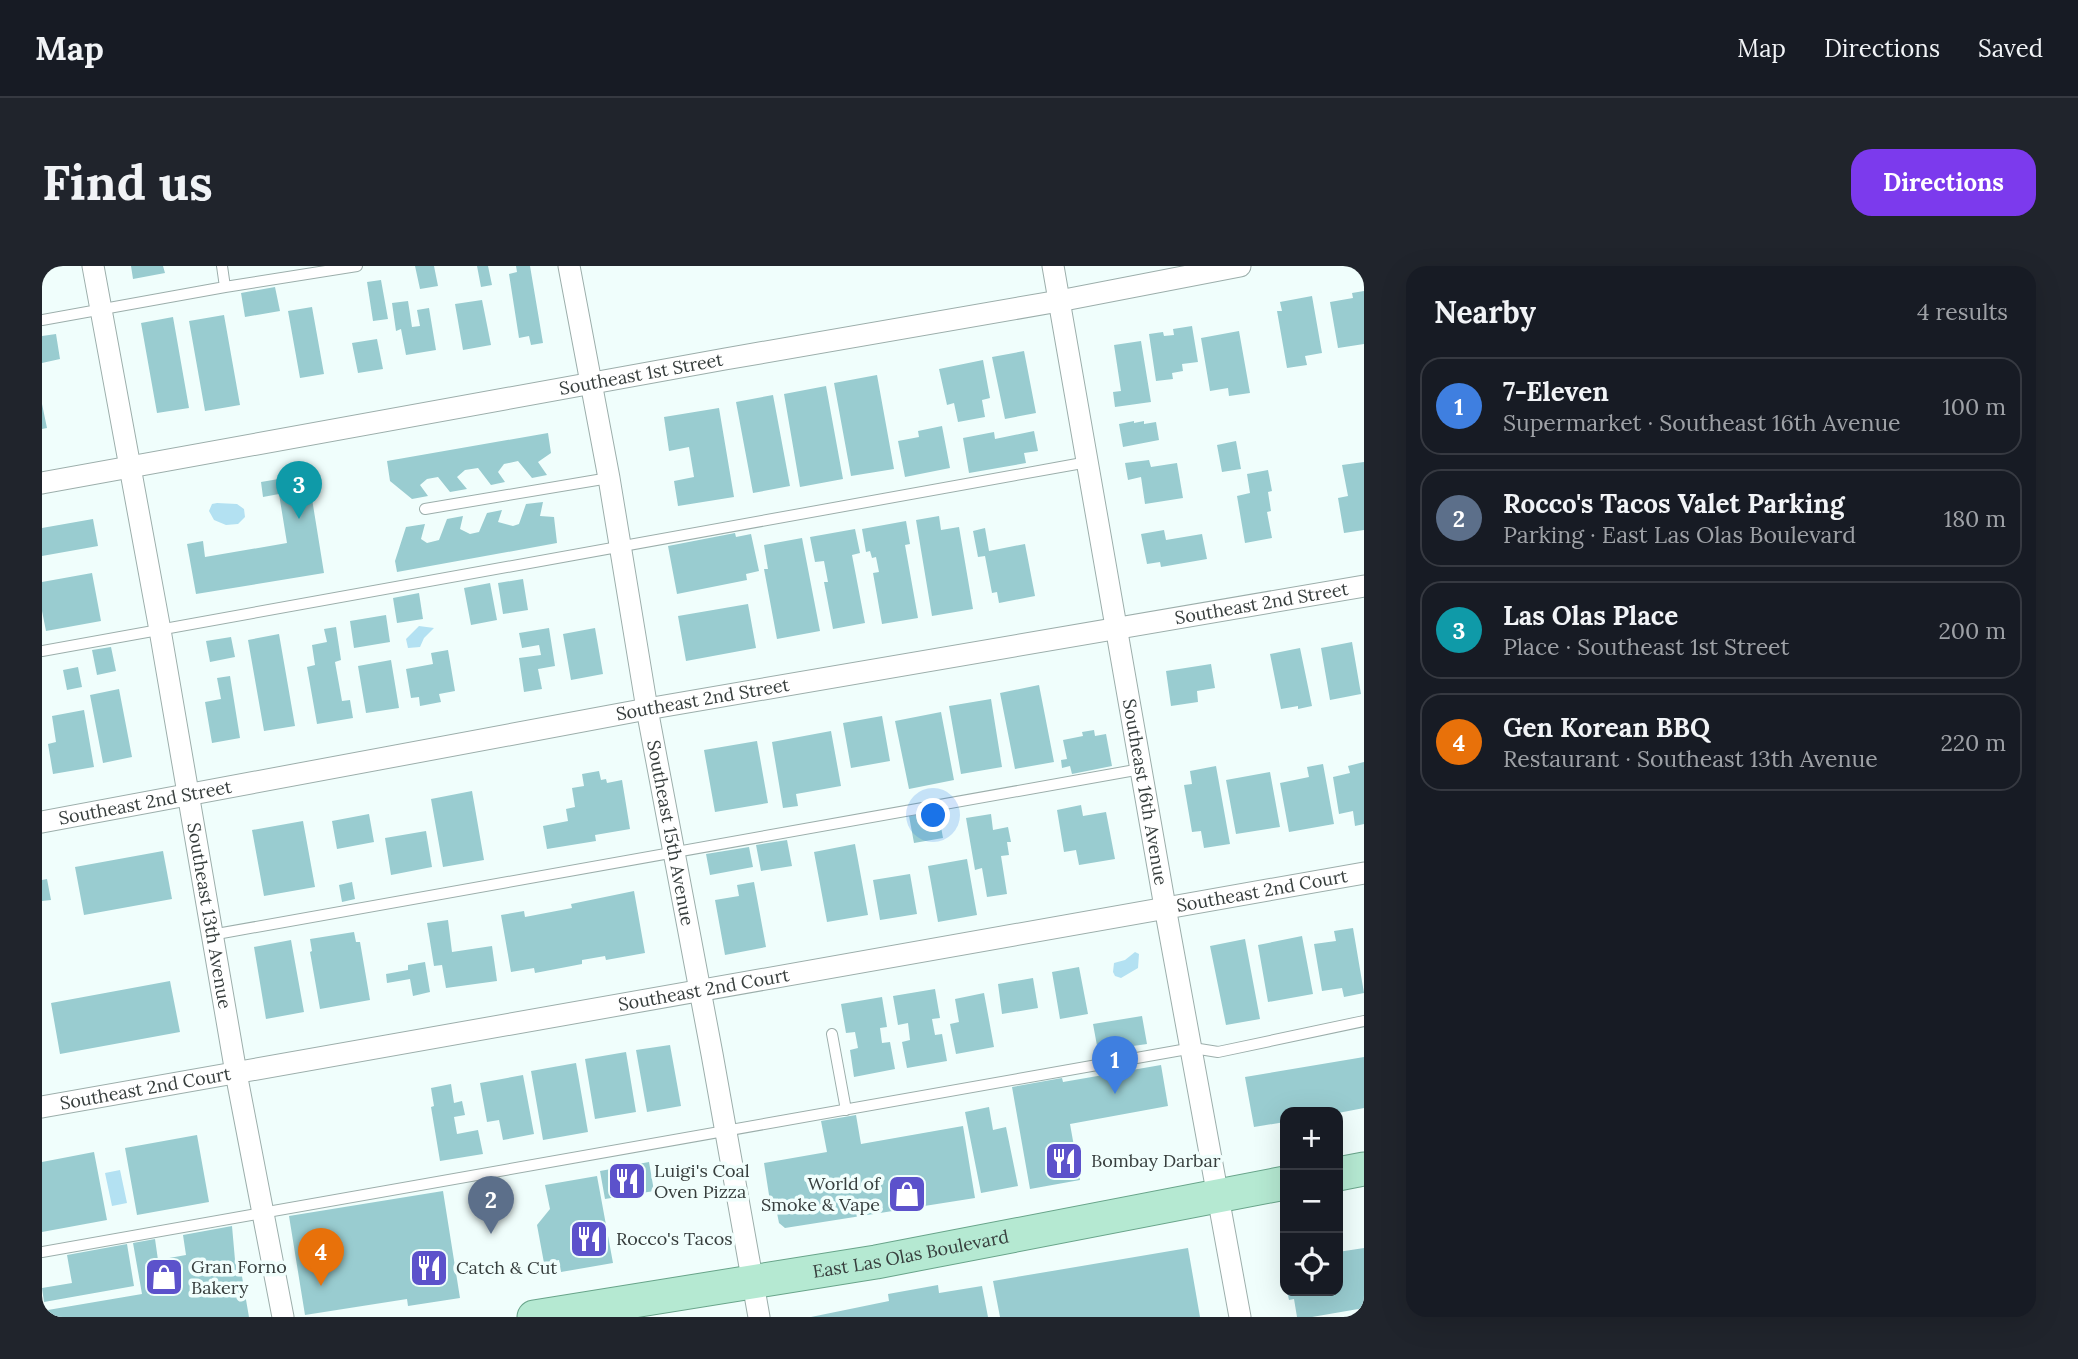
<!DOCTYPE html>
<meta charset="utf-8">
<style>
body{margin:0;font-family:Lora,serif;background:#20242c;color:#f1f3f6}
.controls{position:absolute;right:21px;bottom:21px;display:grid;overflow:hidden;border-radius:14px;box-shadow:0 7px 28px #0002}
.controls button{width:63px;height:63px;display:grid;place-items:center;padding:0;border:0;border-bottom:2px solid #363941;background:#171b24;color:#f1f3f6;font:35px sans-serif}
.you{position:absolute;left:892px;top:550px;width:24px;height:24px;margin:-18px;border:5px solid #fff;border-radius:50%;background:#1a73e8;box-shadow:0 0 0 10px #1a73e833}
.badge{display:grid;place-items:center;width:46px;height:46px;border-radius:50%;background:#7c3aed;color:#fff;font-size:23px;font-weight:700}
.pin{position:absolute;translate:-50% -58px;filter:drop-shadow(0 2px 4px #0008)}
.pin::after{content:'';position:absolute;top:37px;width:24px;height:21px;background:inherit;clip-path:polygon(0 0,100% 0,50% 100%)}
.list{margin:0;padding:0;list-style:none}
h2{display:flex;justify-content:space-between;align-items:center;height:91px;margin:0;padding:0 28px;font-size:30px}
h2 small{font-size:23px;font-weight:400;color:#9ea1a6}
.list li{display:grid;grid-template-columns:46px 1fr auto;gap:21px;align-items:center;box-sizing:border-box;height:98px;margin:0 14px 14px;padding:0 14px;border:2px solid #363941;border-radius:21px}
.list b{display:block;font-size:26px;white-space:nowrap}
.list p{margin:0;font-size:23px;white-space:nowrap;color:#9ea1a6}
.list em{font-size:23px;font-style:normal;color:#9ea1a6}
.icon{flex:none;width:38px;height:38px;fill:none;stroke:currentColor;stroke-width:2;stroke-linecap:round;stroke-linejoin:round}
.map{position:relative;flex:none;width:1322px;height:1051px;overflow:hidden;border-radius:21px}
header{display:flex;align-items:center;gap:42px;box-sizing:border-box;height:98px;padding:0 35px;background:#171b24;border-bottom:2px solid #363941}
header strong{font-size:33px}
nav{display:flex;gap:38px;margin-inline-start:auto;font-size:24px}
.intro{display:flex;align-items:center;justify-content:space-between;box-sizing:border-box;height:168px;padding:0 42px}
h1{margin:0;font-size:49px}
.button{padding:18px 32px;border-radius:21px;background:#7c3aed;color:#fff;font-size:24px;font-weight:700}
main{display:flex;gap:42px;padding:0 42px}
aside{flex:1;background:#171b24;border-radius:21px;box-shadow:0 7px 28px #0002}
.map>svg:first-child{display:block}
.water{fill:#b3e1f2}
.building{fill:#99ccd0}
.lines{fill:none;stroke-linecap:round;stroke-linejoin:round}
.service-casing{stroke:#9caeab;stroke-width:12}
.minor-casing{stroke:#9caeab;stroke-width:23}
.primary-casing{stroke:#68a48a;stroke-width:35}
.service{stroke:#fff;stroke-width:10}
.minor{stroke:#fff;stroke-width:21}
.primary{stroke:#b5e9d2;stroke-width:33}
.labels{text-anchor:middle;stroke-width:7;stroke-linejoin:round;paint-order:stroke}
.street-label{font-size:18px;fill:#373e3d;stroke:#f0fefc}
.poi-label{font-size:18px;fill:#373e3d;stroke:#f0fefc;text-anchor:start}
</style>
<header>
<strong>Map</strong>
<nav><a>Map</a><a>Directions</a><a>Saved</a></nav>
</header>
<div class="intro"><h1>Find us</h1><a class="button">Directions</a></div>
<main>
<div class="map">
<svg width="1322" height="1051" viewBox="0 0 1322 1051">
<rect width="100%" height="100%" fill="#f0fefc"/>
<!-- water -->
<path class="water" d="M 175,237 L 195,238 L 202,243 L 203,251 L 196,258 L 184,259 L 172,254 L 167,245 L 170,238 Z
M 377,360 L 392,362 L 382,372 L 378,381 L 366,382 L 364,373 Z
M 1093,686 L 1097,688 L 1096,702 L 1079,712 L 1073,710 L 1071,706 L 1072,697 L 1083,694 Z
M 78,904 L 85,937 L 70,940 L 63,907 Z"/>
<!-- building -->
<path class="building" d="M 89,0 L 121,0 L 123,7 L 91,13 Z
M 373,0 L 392,0 L 396,20 L 378,23 Z
M 435,0 L 446,0 L 450,19 L 439,21 Z
M 474,0 L 488,0 L 501,77 L 489,79 L 487,70 L 477,72 L 467,8 L 475,6 Z
M 339,14 L 346,53 L 331,55 L 325,16 Z
M 233,21 L 238,45 L 203,51 L 199,27 Z
M 1322,25 L 1322,78 L 1296,82 L 1288,36 L 1311,32 L 1310,27 Z
M 1270,30 L 1280,87 L 1263,90 L 1265,99 L 1245,102 L 1235,45 L 1240,45 L 1238,36 Z
M 440,34 L 449,79 L 421,84 L 413,38 Z
M 366,35 L 370,61 L 378,60 L 375,44 L 387,42 L 394,84 L 364,89 L 359,63 L 354,65 L 350,37 Z
M 270,41 L 282,108 L 258,112 L 246,45 Z
M 182,49 L 198,139 L 163,145 L 147,55 Z
M 131,51 L 147,142 L 115,147 L 99,57 Z
M 1150,60 L 1156,96 L 1140,98 L 1141,105 L 1130,107 L 1131,113 L 1114,115 L 1107,68 L 1121,66 L 1122,70 L 1132,69 L 1131,63 Z
M 1197,65 L 1208,127 L 1187,130 L 1186,122 L 1168,125 L 1159,72 Z
M 14,68 L 18,93 L 0,97 L 0,70 Z
M 335,73 L 341,103 L 316,107 L 310,77 Z
M 1099,75 L 1109,136 L 1073,141 L 1071,126 L 1079,125 L 1072,79 Z
M 982,85 L 994,147 L 963,153 L 950,91 Z
M 941,94 L 948,132 L 940,134 L 943,151 L 916,156 L 912,137 L 905,139 L 897,103 Z
M 835,109 L 852,203 L 809,210 L 792,117 Z
M 784,120 L 801,213 L 758,221 L 742,128 Z
M 731,129 L 748,220 L 711,227 L 694,136 Z
M 0,138 L 5,162 L 0,163 Z
M 677,142 L 692,231 L 636,240 L 632,215 L 652,211 L 647,181 L 627,185 L 622,151 Z
M 1092,155 L 1092,157 L 1102,155 L 1102,158 L 1114,156 L 1117,174 L 1081,181 L 1077,158 Z
M 900,160 L 908,202 L 863,211 L 856,175 L 877,171 L 876,165 Z
M 992,165 L 996,185 L 982,187 L 984,197 L 927,207 L 921,172 L 952,166 L 953,173 Z
M 506,167 L 509,187 L 496,196 L 505,209 L 490,212 L 476,195 L 462,198 L 456,206 L 463,216 L 449,219 L 436,202 L 423,204 L 415,211 L 425,223 L 408,226 L 396,211 L 385,213 L 378,219 L 386,230 L 370,233 L 348,215 L 345,195 Z
M 1194,175 L 1199,203 L 1180,206 L 1175,179 Z
M 1107,194 L 1109,201 L 1135,197 L 1141,232 L 1103,238 L 1099,211 L 1086,214 L 1083,197 Z
M 1322,196 L 1322,264 L 1302,267 L 1296,232 L 1306,230 L 1300,199 Z
M 1226,204 L 1230,225 L 1226,226 L 1229,245 L 1225,246 L 1230,272 L 1203,277 L 1195,230 L 1208,227 L 1205,208 Z
M 266,208 L 282,307 L 154,328 L 145,278 L 161,275 L 163,291 L 245,277 L 237,228 L 221,231 L 219,216 Z
M 501,236 L 498,250 L 512,251 L 515,277 L 355,306 L 353,295 L 364,261 L 383,258 L 379,273 L 385,277 L 397,274 L 405,253 L 421,250 L 418,263 L 428,268 L 437,266 L 445,247 L 460,244 L 456,256 L 471,260 L 477,258 L 484,238 Z
M 897,250 L 899,264 L 917,261 L 931,343 L 890,350 L 874,254 Z
M 51,253 L 56,280 L 0,290 L 0,262 Z
M 864,255 L 868,278 L 863,279 L 876,352 L 840,358 L 831,307 L 837,306 L 834,291 L 830,292 L 828,285 L 824,286 L 820,263 Z
M 943,262 L 947,285 L 983,278 L 993,330 L 957,337 L 955,326 L 950,327 L 943,290 L 936,291 L 931,265 Z
M 813,263 L 818,287 L 810,289 L 823,357 L 791,363 L 782,316 L 786,316 L 782,295 L 773,296 L 768,271 Z
M 1122,264 L 1124,274 L 1160,268 L 1165,293 L 1119,301 L 1118,296 L 1105,298 L 1099,268 Z
M 693,267 L 694,271 L 709,268 L 717,305 L 704,308 L 705,314 L 635,328 L 626,280 Z
M 760,272 L 778,365 L 735,373 L 722,303 L 726,303 L 722,279 Z
M 50,307 L 59,355 L 4,365 L 0,345 L 0,316 Z
M 481,313 L 486,344 L 461,348 L 456,317 Z
M 448,317 L 455,354 L 429,359 L 422,322 Z
M 377,327 L 381,353 L 355,357 L 351,332 Z
M 706,338 L 714,382 L 644,395 L 636,350 Z
M 344,349 L 348,376 L 312,382 L 308,355 Z
M 294,361 L 299,394 L 293,396 L 300,435 L 308,434 L 311,452 L 275,458 L 265,401 L 273,399 L 270,379 L 285,376 L 282,363 Z
M 507,362 L 513,400 L 496,403 L 500,423 L 482,426 L 477,392 L 499,389 L 497,379 L 480,382 L 477,367 Z
M 553,362 L 561,408 L 529,414 L 521,368 Z
M 237,368 L 253,460 L 222,465 L 206,374 Z
M 189,371 L 193,391 L 168,396 L 164,375 Z
M 1310,376 L 1319,428 L 1288,434 L 1279,382 Z
M 69,381 L 74,405 L 55,409 L 50,384 Z
M 1258,382 L 1270,440 L 1256,443 L 1256,440 L 1239,443 L 1228,388 Z
M 406,384 L 413,425 L 397,428 L 399,436 L 378,440 L 377,431 L 369,432 L 364,403 L 391,398 L 389,387 Z
M 349,394 L 357,442 L 324,447 L 316,400 Z
M 1169,398 L 1173,422 L 1155,425 L 1156,436 L 1129,440 L 1124,405 Z
M 36,401 L 40,421 L 25,424 L 21,404 Z
M 188,410 L 198,472 L 170,477 L 163,436 L 179,433 L 175,412 Z
M 997,419 L 1012,496 L 973,503 L 958,427 Z
M 77,423 L 90,491 L 61,497 L 48,429 Z
M 949,433 L 960,501 L 919,508 L 907,440 Z
M 42,444 L 52,501 L 11,508 L 6,478 L 14,476 L 10,450 Z
M 899,446 L 912,514 L 867,523 L 853,455 Z
M 840,450 L 848,495 L 809,502 L 801,457 Z
M 1052,464 L 1053,470 L 1064,468 L 1070,500 L 1030,508 L 1028,500 L 1020,502 L 1019,494 L 1025,493 L 1021,474 L 1041,470 L 1040,466 Z
M 789,465 L 799,520 L 754,528 L 756,540 L 741,542 L 730,476 Z
M 715,475 L 726,537 L 673,546 L 662,484 Z
M 1322,496 L 1322,558 L 1313,560 L 1311,545 L 1297,548 L 1291,511 L 1308,507 L 1306,500 Z
M 1281,498 L 1292,558 L 1247,566 L 1238,517 L 1267,511 L 1265,501 Z
M 1174,500 L 1188,578 L 1162,582 L 1159,565 L 1150,566 L 1142,519 L 1150,518 L 1148,505 Z
M 557,505 L 559,514 L 564,513 L 565,517 L 580,514 L 588,563 L 553,569 L 554,575 L 505,583 L 501,560 L 526,555 L 524,543 L 533,541 L 530,522 L 542,520 L 540,508 Z
M 1228,506 L 1238,561 L 1194,568 L 1184,514 Z
M 430,525 L 442,594 L 401,601 L 389,533 Z
M 1039,539 L 1041,550 L 1064,546 L 1073,593 L 1037,599 L 1034,584 L 1022,586 L 1015,544 Z
M 896,544 L 901,572 L 872,577 L 867,550 Z
M 327,548 L 332,576 L 295,583 L 290,555 Z
M 949,548 L 951,564 L 966,561 L 969,576 L 965,576 L 967,589 L 959,590 L 965,628 L 945,631 L 940,602 L 933,604 L 924,552 Z
M 261,555 L 273,621 L 222,630 L 210,564 Z
M 384,565 L 390,601 L 349,609 L 343,572 Z
M 745,574 L 750,600 L 719,605 L 714,579 Z
M 813,578 L 826,649 L 785,656 L 772,586 Z
M 707,581 L 711,601 L 668,609 L 664,588 Z
M 121,585 L 130,633 L 42,649 L 33,601 Z
M 925,593 L 935,649 L 896,656 L 886,600 Z
M 868,608 L 875,648 L 838,654 L 831,614 Z
M 5,613 L 9,634 L 0,635 L 0,614 Z
M 310,616 L 313,633 L 300,636 L 297,619 Z
M 712,616 L 724,681 L 683,689 L 673,634 L 697,630 L 695,619 Z
M 592,625 L 603,687 L 564,694 L 563,690 L 540,694 L 540,698 L 493,707 L 492,702 L 469,706 L 459,649 L 482,645 L 483,651 L 530,642 L 529,638 Z
M 406,654 L 410,686 L 450,680 L 455,715 L 404,722 L 400,699 L 392,700 L 385,657 Z
M 1311,662 L 1322,727 L 1302,731 L 1300,722 L 1280,725 L 1272,678 L 1294,675 L 1292,665 Z
M 312,666 L 314,676 L 318,676 L 328,734 L 278,743 L 268,686 L 270,685 L 268,673 Z
M 1260,670 L 1271,728 L 1226,736 L 1216,679 Z
M 1203,673 L 1218,753 L 1184,759 L 1168,680 Z
M 249,674 L 262,746 L 224,753 L 212,681 Z
M 383,696 L 388,726 L 371,730 L 368,713 L 345,717 L 344,708 L 366,704 L 366,699 Z
M 1037,701 L 1046,748 L 1018,753 L 1010,706 Z
M 991,712 L 996,742 L 960,748 L 956,718 Z
M 128,715 L 138,766 L 18,788 L 9,737 Z
M 893,723 L 898,752 L 890,753 L 893,769 L 900,768 L 905,795 L 865,802 L 860,776 L 868,774 L 866,757 L 856,759 L 851,730 Z
M 942,727 L 952,781 L 914,788 L 908,758 L 917,756 L 913,733 Z
M 840,731 L 845,761 L 838,762 L 840,777 L 848,776 L 853,803 L 812,811 L 808,784 L 816,782 L 813,766 L 804,767 L 799,738 Z
M 1100,750 L 1105,778 L 1056,785 L 1051,758 Z
M 628,779 L 639,840 L 605,846 L 594,784 Z
M 584,786 L 594,846 L 553,853 L 543,793 Z
M 1322,791 L 1322,842 L 1296,847 L 1243,846 L 1243,856 L 1212,861 L 1203,811 Z
M 534,797 L 546,866 L 501,874 L 489,805 Z
M 1119,799 L 1126,840 L 1028,858 L 1038,914 L 988,923 L 970,821 L 1020,812 L 1021,816 Z
M 481,809 L 492,868 L 461,874 L 457,854 L 445,856 L 438,817 Z
M 409,818 L 412,837 L 420,835 L 423,849 L 412,851 L 415,868 L 436,864 L 441,888 L 398,895 L 389,841 L 392,840 L 389,822 Z
M 947,841 L 951,864 L 964,861 L 976,920 L 939,927 L 923,846 Z
M 814,849 L 819,878 L 921,860 L 933,932 L 743,962 L 737,957 L 735,947 L 730,948 L 722,897 L 785,886 L 779,855 Z
M 155,869 L 167,936 L 95,949 L 83,882 Z
M 52,886 L 65,954 L 0,966 L 0,896 Z
M 607,896 L 612,925 L 563,933 L 558,905 Z
M 555,910 L 571,997 L 519,1006 L 517,994 L 502,997 L 495,959 L 508,943 L 503,919 Z
M 401,925 L 418,1032 L 366,1040 L 365,1033 L 263,1049 L 247,950 Z
M 190,960 L 193,994 L 197,993 L 207,1051 L 0,1051 L 0,1045 L 100,1028 L 91,977 L 113,973 L 116,994 L 144,989 L 141,969 Z
M 85,978 L 92,1020 L 2,1036 L 0,1022 L 30,1017 L 25,989 Z
M 1146,982 L 1158,1051 L 958,1051 L 951,1015 Z
M 1322,982 L 1322,1042 L 1270,1051 L 1255,1051 L 1252,1033 L 1247,1034 L 1245,1025 L 1296,1025 L 1296,986 Z
M 896,1019 L 897,1027 L 940,1020 L 946,1051 L 769,1051 L 847,1035 L 846,1028 Z"/>
<g class="lines">
<defs>
<path id="service" d="M 180,0 L 183,21
M 0,54 L 183,21 L 315,0
M 383,243 L 567,212
M 0,385 L 1046,196
M 169,669 L 1099,503
M 790,768 L 804,844
M 0,986 L 1151,782 L 1176,786 L 1322,755"/>
<g id="minor">
<path id="s1" d="M 51,0 L 118,364 L 194,807 L 241,1051"/>
<path id="s2" d="M 527,0 L 567,212 L 605,443 L 670,788 L 717,1051"/>
<path id="s3" d="M 1011,0 L 1123,641 L 1198,1051"/>
<path id="s4" d="M 0,217 L 683,93 L 1017,35 L 1198,0"/>
<path id="s5" d="M 0,556 L 605,443 L 1322,320"/>
<path id="s6" d="M 0,841 L 1322,607"/>
</g>
<g id="primary">
<path d="M 1296,908 L 1322,903"/>
<path id="s7" d="M 492,1051 L 834,996 L 1243,917"/>
</g>
</defs>
<!-- service casing -->
<use href="#service" class="service-casing"/>
<!-- minor casing -->
<use href="#minor" class="minor-casing"/>
<!-- primary casing -->
<use href="#primary" class="primary-casing"/>
<!-- service -->
<use href="#service" class="service"/>
<!-- minor -->
<use href="#minor" class="minor"/>
<!-- primary -->
<use href="#primary" class="primary"/>
</g>
<!-- icons -->
<defs>
<symbol id="restaurant-square" viewBox="-11 -11 22 22"><rect x="-9" y="-9" width="18" height="18" rx="4" fill="#5c52cb" stroke="#f0fefc"/><path d="M-5-6h1v4h1v-4h1v4h1v-4h1v5L-1.5 .5V6h-2V.5L-5-1ZM5-6V6H3V1.5H1.5Q1.5-4 5-6Z" fill="#fff"/></symbol>
<symbol id="shop-square" viewBox="-11 -11 22 22"><rect x="-9" y="-9" width="18" height="18" rx="4" fill="#5c52cb" stroke="#f0fefc"/><path d="M-5-2.5h2.3a2.7 3.5 0 0 1 5.4 0H5L5.5 6h-11ZM-1.5-2.5h3a1.5 2.3 0 0 0-3 0Z" fill="#fff"/></symbol>
</defs>
<g fill-rule="evenodd">
<use href="#restaurant-square" x="1000" y="873" width="44" height="44"/>
<use href="#restaurant-square" x="563" y="893" width="44" height="44"/>
<use href="#shop-square" x="843" y="906" width="44" height="44"/>
<use href="#restaurant-square" x="525" y="951" width="44" height="44"/>
<use href="#restaurant-square" x="365" y="980" width="44" height="44"/>
<use href="#shop-square" x="100" y="989" width="44" height="44"/>
</g>
<g class="labels">
<!-- street labels -->
<g class="street-label">
<text dy="6" stroke="none"><textPath href="#s4" startOffset="609">Southeast 1st Street</textPath></text>
<text dy="6" stroke="none"><textPath href="#s5" startOffset="1239">Southeast 2nd Street</textPath></text>
<text dy="6" stroke="none"><textPath href="#s5" startOffset="672">Southeast 2nd Street</textPath></text>
<text dy="6" stroke="none"><textPath href="#s3" startOffset="534">Southeast 16th Avenue</textPath></text>
<text dy="6" stroke="none"><textPath href="#s5" startOffset="105">Southeast 2nd Street</textPath></text>
<text dy="6" stroke="none"><textPath href="#s2" startOffset="576">Southeast 15th Avenue</textPath></text>
<text dy="6" stroke="none"><textPath href="#s6" startOffset="1239">Southeast 2nd Court</textPath></text>
<text dy="6" stroke="none"><textPath href="#s1" startOffset="660">Southeast 13th Avenue</textPath></text>
<text dy="6" stroke="none"><textPath href="#s6" startOffset="672">Southeast 2nd Court</textPath></text>
<text dy="6" stroke="none"><textPath href="#s6" startOffset="105">Southeast 2nd Court</textPath></text>
<text dy="6" stroke="none"><textPath href="#s7" startOffset="382">East Las Olas Boulevard</textPath></text>
</g>
<!-- poi labels -->
<g class="poi-label">
<text x="1049" y="901">Bombay Darbar</text>
<text x="612" y="911">Luigi's Coal<tspan x="612" dy="21">Oven Pizza</tspan></text>
<text x="838" y="924" text-anchor="end">World of<tspan x="838" dy="21">Smoke &amp; Vape</tspan></text>
<text x="574" y="979">Rocco's Tacos</text>
<text x="149" y="1007">Gran Forno<tspan x="149" dy="21">Bakery</tspan></text>
<text x="414" y="1008">Catch &amp; Cut</text>
</g>
</g>
</svg>
<div class="controls">
<button>+</button>
<button>−</button>
<button><svg class="icon" aria-label="locate" viewBox="0 0 24 24"><circle cx="12" cy="12" r="6"/><path d="M12 2v4M12 18v4M2 12h4M18 12h4"/></svg></button>
</div>
<div class="you"></div>
<div class="pin badge" style="left:1073px;top:828px;background:#3f7fe0">1</div>
<div class="pin badge" style="left:449px;top:968px;background:#5c6f8a">2</div>
<div class="pin badge" style="left:257px;top:253px;background:#0f9aa8">3</div>
<div class="pin badge" style="left:279px;top:1020px;background:#e8710a">4</div>
</div>
<aside>
<h2>Nearby<small>4 results</small></h2>
<ul class="list">
<li><span class="badge" style="background:#3f7fe0">1</span><div><b>7-Eleven</b><p>Supermarket · Southeast 16th Avenue</p></div><em>100 m</em></li>
<li><span class="badge" style="background:#5c6f8a">2</span><div><b>Rocco's Tacos Valet Parking</b><p>Parking · East Las Olas Boulevard</p></div><em>180 m</em></li>
<li><span class="badge" style="background:#0f9aa8">3</span><div><b>Las Olas Place</b><p>Place · Southeast 1st Street</p></div><em>200 m</em></li>
<li><span class="badge" style="background:#e8710a">4</span><div><b>Gen Korean BBQ</b><p>Restaurant · Southeast 13th Avenue</p></div><em>220 m</em></li>
</ul>
</aside>
</main>
